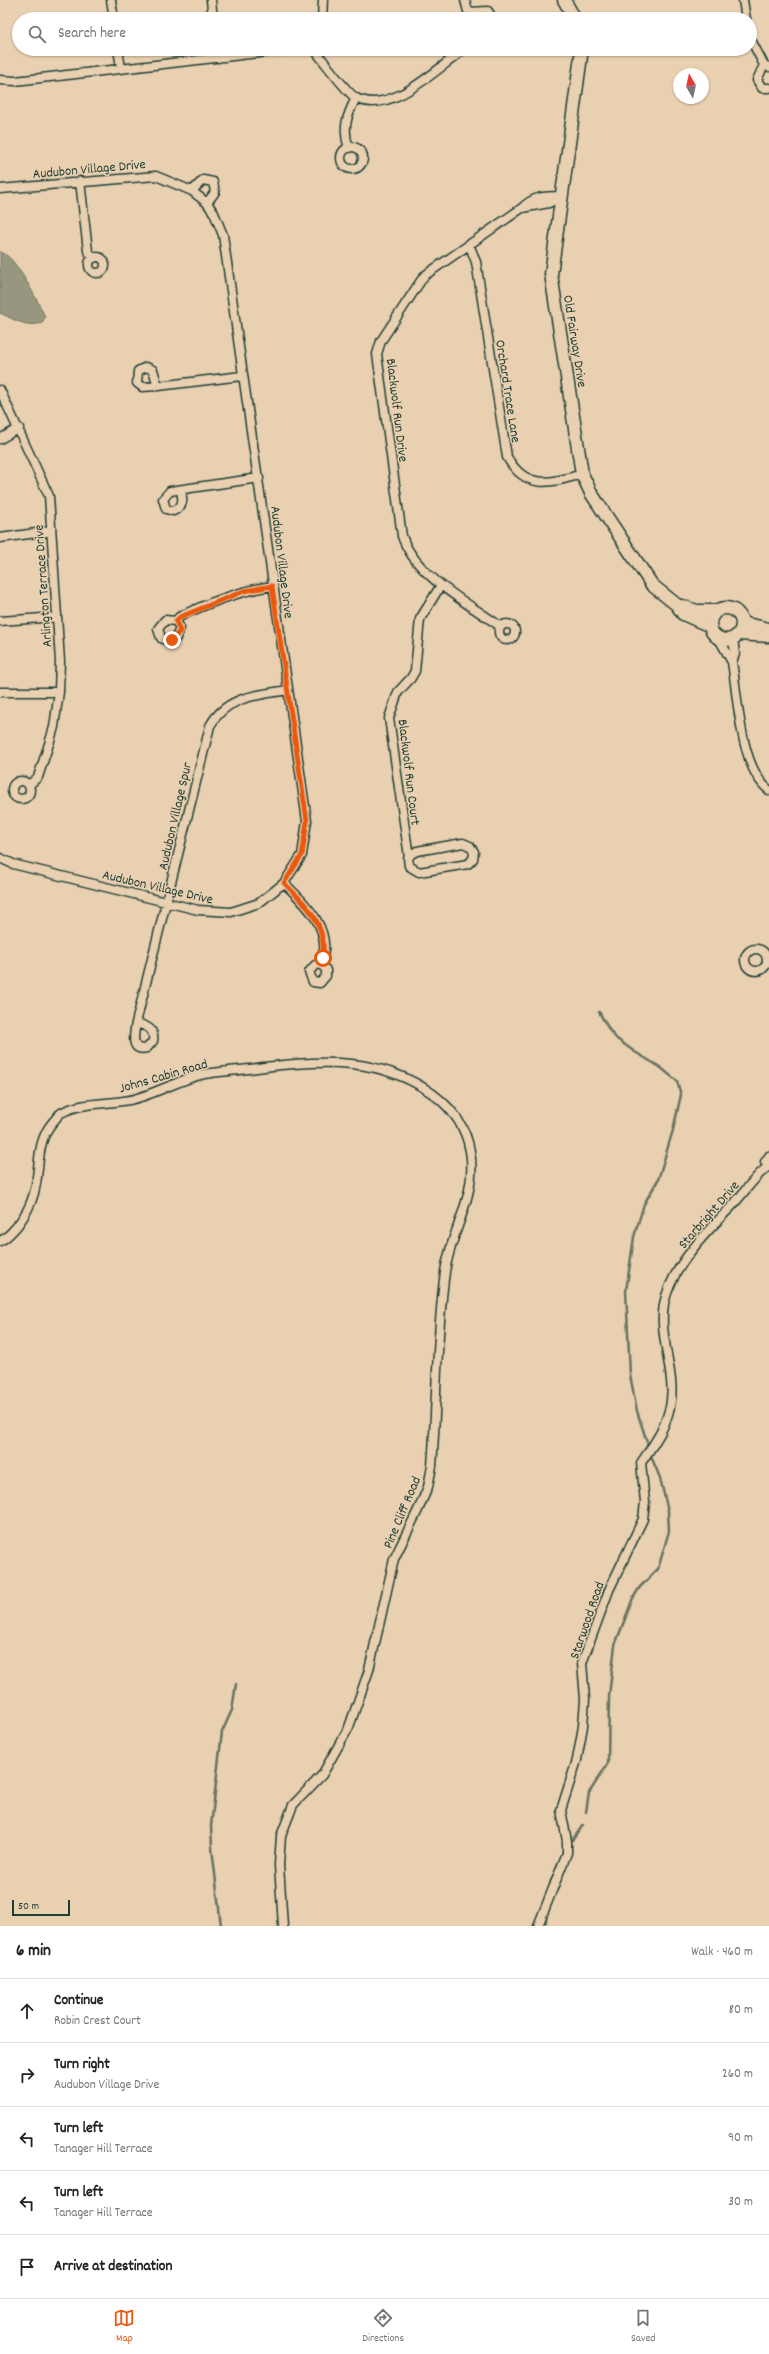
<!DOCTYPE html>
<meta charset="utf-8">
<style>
body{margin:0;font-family:Dekko,sans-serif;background:#f6f6f6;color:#222}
.compass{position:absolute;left:673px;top:68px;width:36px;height:36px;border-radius:50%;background:#fff;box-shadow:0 1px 3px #0004;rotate:351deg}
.scale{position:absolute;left:12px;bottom:10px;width:58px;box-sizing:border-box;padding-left:4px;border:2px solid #1f3d34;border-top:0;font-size:11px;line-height:14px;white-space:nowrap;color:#1f3d34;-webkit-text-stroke:3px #e9d0b1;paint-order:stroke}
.stop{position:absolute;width:12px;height:12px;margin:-9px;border:3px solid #ea580c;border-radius:50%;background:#fff}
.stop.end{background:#ea580c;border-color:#fff;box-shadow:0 1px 4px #0008}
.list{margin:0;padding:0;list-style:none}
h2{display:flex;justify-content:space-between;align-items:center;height:52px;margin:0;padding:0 16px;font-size:17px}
h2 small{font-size:13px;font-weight:400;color:#767676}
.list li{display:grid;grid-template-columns:26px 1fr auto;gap:12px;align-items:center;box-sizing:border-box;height:64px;padding:0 16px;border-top:1px solid #e0e0e0}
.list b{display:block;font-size:15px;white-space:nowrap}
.list p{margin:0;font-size:13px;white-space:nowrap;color:#767676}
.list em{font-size:13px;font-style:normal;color:#767676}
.icon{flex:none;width:22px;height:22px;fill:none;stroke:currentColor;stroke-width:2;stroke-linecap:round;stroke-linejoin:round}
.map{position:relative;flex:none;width:769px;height:1926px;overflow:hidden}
.search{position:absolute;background:#fff;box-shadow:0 1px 3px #0004;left:12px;right:12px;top:12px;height:44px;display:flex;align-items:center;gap:10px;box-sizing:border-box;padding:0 14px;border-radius:22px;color:#767676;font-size:15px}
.sheet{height:372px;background:#fff}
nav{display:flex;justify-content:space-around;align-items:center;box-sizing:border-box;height:56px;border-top:1px solid #e0e0e0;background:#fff;font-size:11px;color:#767676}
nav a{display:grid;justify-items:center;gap:2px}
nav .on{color:#ea580c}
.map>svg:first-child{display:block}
.water{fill:#999680;stroke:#687262}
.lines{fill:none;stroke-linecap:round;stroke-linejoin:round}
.stream{stroke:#687262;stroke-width:2.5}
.street-casing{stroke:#1f3d34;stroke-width:11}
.secondary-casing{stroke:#1f3d34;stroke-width:15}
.street{stroke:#e9d0b1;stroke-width:8}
.secondary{stroke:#e9d0b1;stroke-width:12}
.route{stroke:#ea580c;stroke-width:5}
.labels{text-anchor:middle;stroke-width:3;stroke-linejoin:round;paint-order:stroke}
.street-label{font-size:14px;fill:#1f3d34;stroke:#e9d0b1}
</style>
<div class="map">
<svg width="769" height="1926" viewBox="0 0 769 1926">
<rect width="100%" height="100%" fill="#e9d0b1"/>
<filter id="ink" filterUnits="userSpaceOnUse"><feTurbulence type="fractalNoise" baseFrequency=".025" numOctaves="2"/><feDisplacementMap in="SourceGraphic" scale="8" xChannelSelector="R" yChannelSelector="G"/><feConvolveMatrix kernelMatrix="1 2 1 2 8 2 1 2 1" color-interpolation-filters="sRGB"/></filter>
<g filter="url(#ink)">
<!-- water -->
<path class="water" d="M 0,252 C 14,253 39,303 45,317 L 42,323 C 27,328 13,319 0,313 Z"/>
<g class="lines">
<!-- stream -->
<path class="stream" d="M 599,1012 L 610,1031 L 617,1039 L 635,1052 L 660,1067 L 677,1081 L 681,1095 L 673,1130 L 658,1180 L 644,1204 L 634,1237 L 626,1291 L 630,1375 L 637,1411 L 648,1445
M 586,1812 L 589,1793 L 608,1763 L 609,1696 L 615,1645 L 633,1598 L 640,1587 L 658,1569 L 669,1531 L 668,1511 L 660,1478 L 651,1456
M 571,1842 L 583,1825
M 550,1887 L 551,1880 L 554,1878
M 546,1922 L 546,1914
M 221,1926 L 212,1848 L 211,1826 L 222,1732 L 232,1710 L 236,1684"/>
<defs>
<path id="street" d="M 111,0 L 114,19
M 211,0 L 213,19
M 465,0 L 470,19
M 743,0 L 746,19
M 469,12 L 488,11 L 493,19
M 322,19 L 323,0
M 750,38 L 764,65 L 769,67
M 118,49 L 121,68
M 217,49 L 218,58
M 314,49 C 323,60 346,92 356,98 C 389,115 432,73 457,55 L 462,49
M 764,65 L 757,80 L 762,88 L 769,88
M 0,80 L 15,81 L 294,49
M341 158a11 11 0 1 1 22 0a11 11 0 1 1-22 0Z
M 349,148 C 342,129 347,115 356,98
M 80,181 L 88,251 L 94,258
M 0,189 L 156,176 L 192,191 L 207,203 L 214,213 L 223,235 L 307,821 L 302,855 L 284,883 L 259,903 L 231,912 L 198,910 L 13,864 L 0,858
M 192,191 L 203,180 L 213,182 L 215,192 L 207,203
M 522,208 L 549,203 L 561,197
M 469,244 L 476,262 L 507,457 C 526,491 551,483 582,474
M89 265a8 8 0 1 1 16 0a8 8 0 1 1-16 0Z
M 158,386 L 153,370 L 146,367 L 138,371 L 137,383 L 142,387 L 158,386 L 242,376
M 0,390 L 49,496 L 60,661 L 59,692 L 54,727 L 49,744 L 38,777 L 29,785
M 0,439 L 19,428
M 181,490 C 183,500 184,507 173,511 L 166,509 L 163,499 L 170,491 L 259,478
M 0,538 L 51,531
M 0,621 L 57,617
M 176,621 L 180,628 L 176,638 L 168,641 L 161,638 L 158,629 L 165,620 L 176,621 L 179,617 C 210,602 239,591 272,586
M499 632a8 8 0 1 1 16 0a8 8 0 1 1-16 0Z
M 501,627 C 468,603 415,576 402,536 L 377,354 L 381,341 L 424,276 L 522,208 C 534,196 545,196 561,196
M 718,637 L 732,662
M 733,638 L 735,654 L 732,662 C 738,698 740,768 769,790
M 0,692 L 59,692
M12 790a9 9 0 1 1 18 0a9 9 0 1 1-18 0Z
M 463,843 L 470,846 L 474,852 L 473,859 L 468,864 L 419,872 L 409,866 L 408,858 L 411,854 L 417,851 Z
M 409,857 L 389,718 L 398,692 L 411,678 L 415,671 L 420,619 L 441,585
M 284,883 C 306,904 334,930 321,964 L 315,965 L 309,972 L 313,982 L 320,983 L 326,976 L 326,970 L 321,964
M745 960a11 11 0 1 1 22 0a11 11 0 1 1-22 0Z
M 136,1023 C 146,1026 155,1028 153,1041 L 147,1048 C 130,1053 134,1034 136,1023 L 210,726 C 226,696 258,695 288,690
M 769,1156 L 765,1162 L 769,1167
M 0,1241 C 7,1238 12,1232 17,1226 C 24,1217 31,1205 34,1193 C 41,1168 35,1144 52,1123 C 55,1120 58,1115 61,1113 C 82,1101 111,1105 134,1099 C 158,1093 180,1079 204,1074 C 224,1071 244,1070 264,1067 C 323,1060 382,1057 433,1094 C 453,1109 466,1127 470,1151 C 478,1195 451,1230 445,1272 C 436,1336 437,1402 432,1466 L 428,1487 L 419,1508 L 394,1559 L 369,1670 L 349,1727 L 322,1775 L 293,1805 L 281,1836 L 279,1865 L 283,1926
M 538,1926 L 567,1853 L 567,1841 L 561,1810 L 577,1760 L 583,1726 L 585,1699 L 582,1663 L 609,1590 L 643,1519 L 645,1502 L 641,1463 C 654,1443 664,1432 670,1407 C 677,1374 658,1339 664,1304 C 671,1268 706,1232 731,1207 C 740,1198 759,1171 768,1167"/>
<path id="secondary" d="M 564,0 L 575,19
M 582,49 L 551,274 L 582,474 L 591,493 L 652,585 L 677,605 L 683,614 L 710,626
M 682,606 L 697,611 L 716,611
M710 624a16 16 0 1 1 32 0a16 16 0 1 1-32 0Z
M 742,623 L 769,629
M 738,634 L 769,636"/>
</defs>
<!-- street casing -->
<use href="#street" class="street-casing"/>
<!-- secondary casing -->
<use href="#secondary" class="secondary-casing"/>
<!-- street -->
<use href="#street" class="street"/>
<!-- secondary -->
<use href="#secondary" class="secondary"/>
</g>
</g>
<g class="lines" filter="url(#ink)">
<!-- route -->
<path class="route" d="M 172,640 L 180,631 L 176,621 L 180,617 L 244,591 L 272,586 L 307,821 L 302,855 L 284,883 C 307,905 327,924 323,958"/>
</g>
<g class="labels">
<!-- street labels -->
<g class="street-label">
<text transform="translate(89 168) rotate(-5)" y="5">Audubon Village Drive</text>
<text transform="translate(576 341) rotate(81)" y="5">Old Fairway Drive</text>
<text transform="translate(509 391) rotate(81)" y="5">Orchard Trace Lane</text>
<text transform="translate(398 410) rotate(83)" y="5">Blackwolf Run Drive</text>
<text transform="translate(283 562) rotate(83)" y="5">Audubon Village Drive</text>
<text transform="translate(42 586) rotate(-94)" y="5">Arlington Terrace Drive</text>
<text transform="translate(410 772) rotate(83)" y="5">Blackwolf Run Court</text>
<text transform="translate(174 816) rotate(-77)" y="5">Audubon Village Spur</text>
<text transform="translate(158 886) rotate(13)" y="5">Audubon Village Drive</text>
<text transform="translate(163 1075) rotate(-16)" y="5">Johns Cabin Road</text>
<text transform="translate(708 1214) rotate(-49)" y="5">Starbright Drive</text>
<text transform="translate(401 1512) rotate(-67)" y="5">Pine Cliff Road</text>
<text transform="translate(586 1620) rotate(-71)" y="5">Starwood Road</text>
</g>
</g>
</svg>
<svg class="compass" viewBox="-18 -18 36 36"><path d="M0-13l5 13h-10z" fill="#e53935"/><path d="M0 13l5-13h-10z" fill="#767676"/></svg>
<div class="scale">50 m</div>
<div class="stop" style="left:323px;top:958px"></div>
<div class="stop end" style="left:172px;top:640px"></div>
<div class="search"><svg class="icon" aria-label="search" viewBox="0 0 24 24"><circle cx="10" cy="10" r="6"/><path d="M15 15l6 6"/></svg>Search here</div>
</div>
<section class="sheet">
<h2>6 min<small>Walk · 460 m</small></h2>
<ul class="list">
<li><svg class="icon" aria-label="ahead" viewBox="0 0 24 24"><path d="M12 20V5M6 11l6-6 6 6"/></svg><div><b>Continue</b><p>Robin Crest Court</p></div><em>80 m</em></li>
<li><svg class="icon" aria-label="right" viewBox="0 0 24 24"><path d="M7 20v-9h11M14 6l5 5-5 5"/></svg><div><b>Turn right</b><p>Audubon Village Drive</p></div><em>260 m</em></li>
<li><svg class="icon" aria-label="left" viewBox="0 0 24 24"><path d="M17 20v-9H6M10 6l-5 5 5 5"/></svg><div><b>Turn left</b><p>Tanager Hill Terrace</p></div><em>90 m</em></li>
<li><svg class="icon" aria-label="left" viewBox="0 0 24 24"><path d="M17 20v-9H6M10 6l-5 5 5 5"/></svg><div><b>Turn left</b><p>Tanager Hill Terrace</p></div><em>30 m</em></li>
<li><svg class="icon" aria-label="arrive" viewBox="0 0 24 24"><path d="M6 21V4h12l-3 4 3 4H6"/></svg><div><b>Arrive at destination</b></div></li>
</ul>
</section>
<nav>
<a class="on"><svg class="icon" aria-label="map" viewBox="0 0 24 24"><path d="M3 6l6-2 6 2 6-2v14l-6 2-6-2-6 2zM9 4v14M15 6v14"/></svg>Map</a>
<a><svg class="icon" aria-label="directions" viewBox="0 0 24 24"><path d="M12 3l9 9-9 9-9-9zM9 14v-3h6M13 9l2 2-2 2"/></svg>Directions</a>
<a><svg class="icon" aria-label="saved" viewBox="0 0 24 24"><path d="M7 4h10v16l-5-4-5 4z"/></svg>Saved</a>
</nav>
